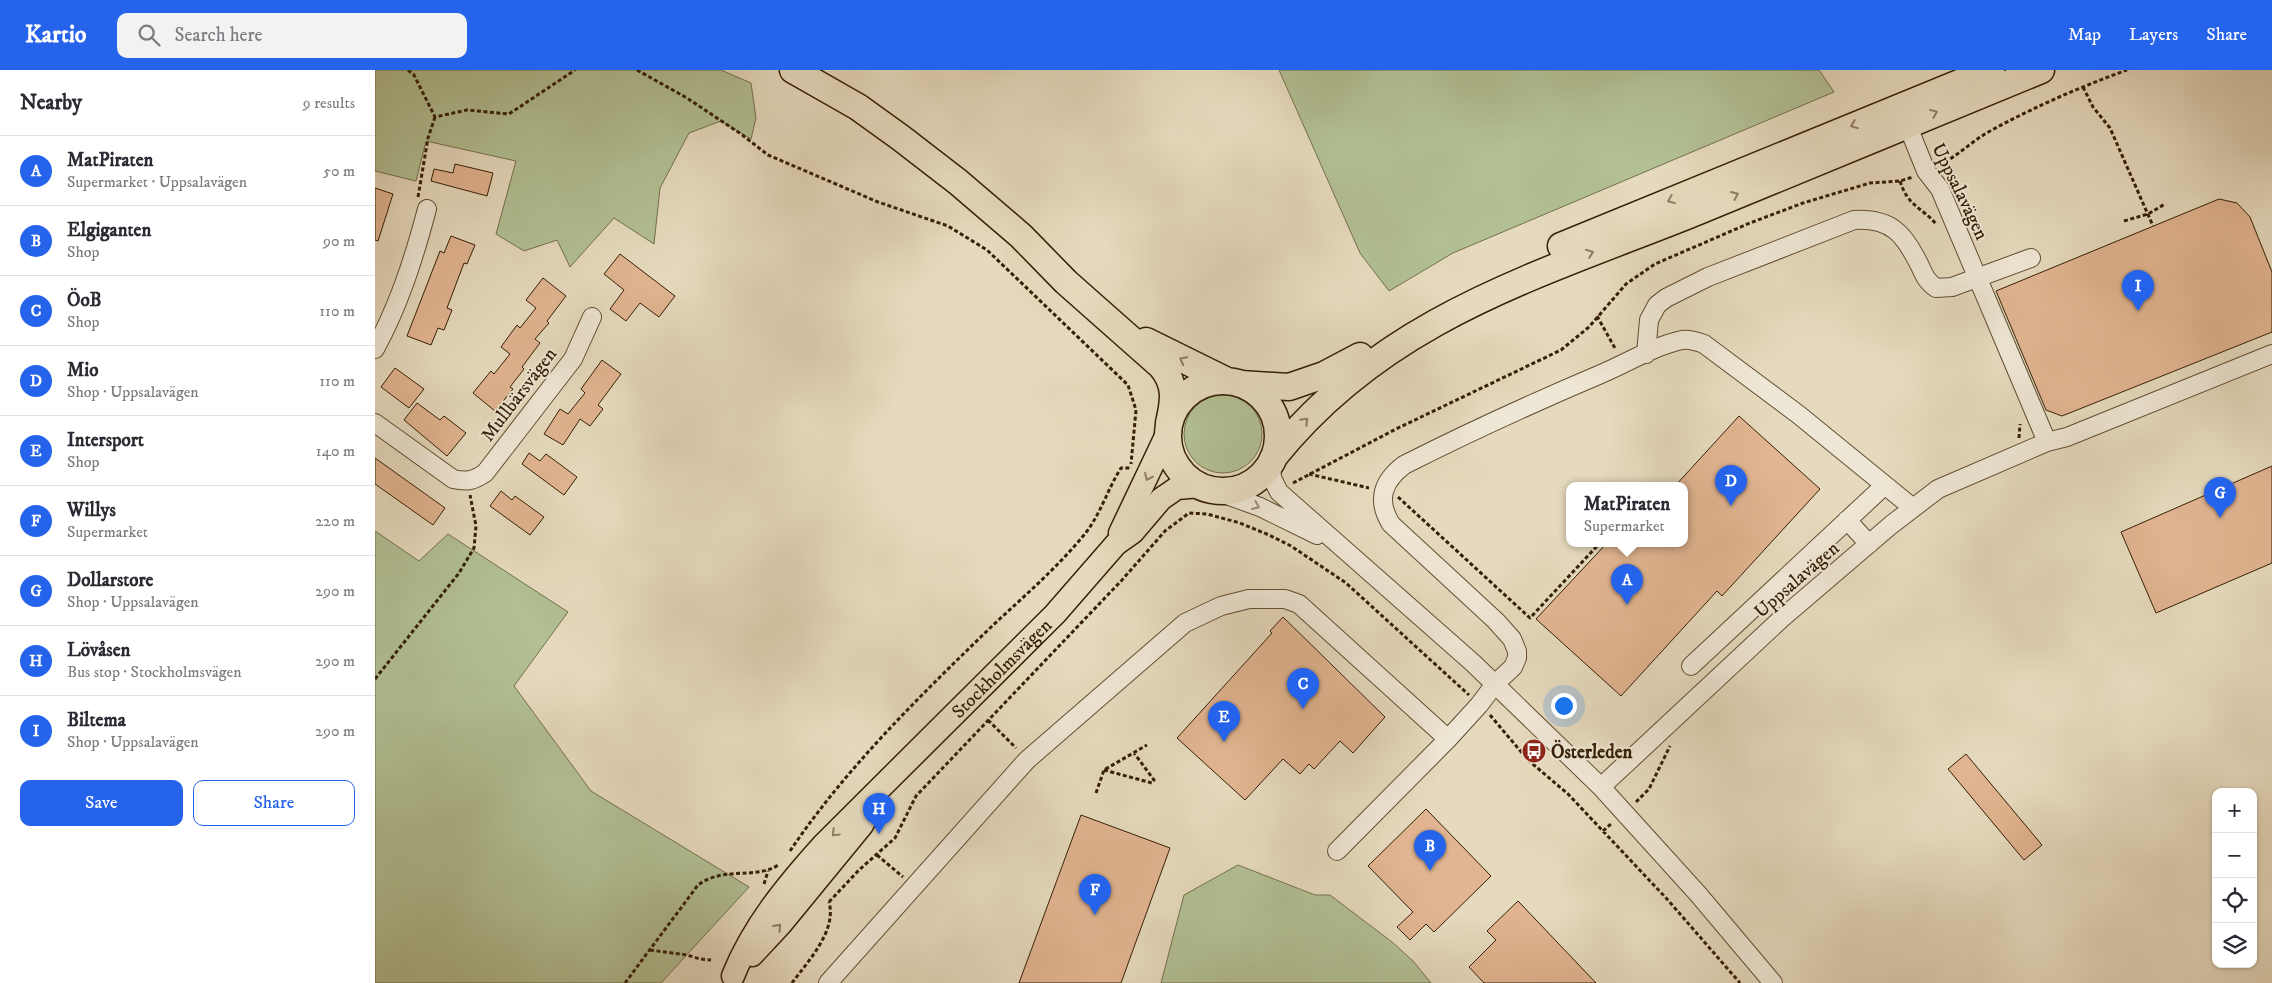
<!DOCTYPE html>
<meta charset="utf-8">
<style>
body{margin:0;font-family:"IM FELL DW Pica",serif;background:#f2f2f3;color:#2b2b33}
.controls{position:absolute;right:15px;bottom:15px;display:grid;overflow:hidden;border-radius:10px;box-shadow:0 1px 4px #0004}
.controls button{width:45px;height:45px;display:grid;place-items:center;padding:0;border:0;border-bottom:1px solid #e1e1e2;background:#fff;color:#2b2b33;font:25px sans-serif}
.you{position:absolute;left:1188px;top:635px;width:18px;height:18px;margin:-12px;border:4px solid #fff;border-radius:50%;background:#1a73e8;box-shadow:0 0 0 8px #1a73e833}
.badge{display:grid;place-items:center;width:32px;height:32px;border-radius:50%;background:#2563eb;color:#fff;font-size:16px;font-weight:700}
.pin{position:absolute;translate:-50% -41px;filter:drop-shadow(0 1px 2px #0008)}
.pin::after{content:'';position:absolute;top:26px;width:18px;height:15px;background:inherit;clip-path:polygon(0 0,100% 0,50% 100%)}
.popup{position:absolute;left:1191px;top:412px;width:122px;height:65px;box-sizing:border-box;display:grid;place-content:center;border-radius:10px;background:#fff;filter:drop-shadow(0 1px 4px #0005);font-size:16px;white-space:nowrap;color:#7c7c81}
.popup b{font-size:19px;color:#2b2b33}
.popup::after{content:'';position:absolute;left:50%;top:100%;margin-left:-10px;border:10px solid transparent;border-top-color:#fff}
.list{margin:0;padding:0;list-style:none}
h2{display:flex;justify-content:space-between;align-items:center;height:65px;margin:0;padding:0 20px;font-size:21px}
h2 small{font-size:16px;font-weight:400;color:#7c7c81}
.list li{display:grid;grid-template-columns:32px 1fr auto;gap:15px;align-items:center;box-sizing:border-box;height:70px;padding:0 20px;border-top:1px solid #e1e1e2}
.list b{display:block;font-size:19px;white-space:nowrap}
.list p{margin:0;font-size:16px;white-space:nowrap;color:#7c7c81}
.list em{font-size:16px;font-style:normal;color:#7c7c81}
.actions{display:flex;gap:10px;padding:15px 20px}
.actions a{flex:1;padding:11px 0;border:1px solid #2563eb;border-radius:10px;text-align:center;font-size:18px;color:#2563eb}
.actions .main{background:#2563eb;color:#fff}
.icon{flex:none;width:28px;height:28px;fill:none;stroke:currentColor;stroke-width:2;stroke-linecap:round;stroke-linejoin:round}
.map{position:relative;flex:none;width:1897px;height:913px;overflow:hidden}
header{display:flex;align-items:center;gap:30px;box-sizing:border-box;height:70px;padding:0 25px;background:#2563eb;color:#fff}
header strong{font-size:24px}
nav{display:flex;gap:28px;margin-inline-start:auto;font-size:18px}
.search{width:350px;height:45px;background:#f2f2f3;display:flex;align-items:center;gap:12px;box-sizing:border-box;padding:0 18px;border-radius:10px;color:#7c7c81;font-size:19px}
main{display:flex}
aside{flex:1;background:#fff}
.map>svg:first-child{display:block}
.green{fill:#b2c094;stroke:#74704c}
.building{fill:#e1b591;stroke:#351f05}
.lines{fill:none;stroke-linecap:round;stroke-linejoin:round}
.minor-casing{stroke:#614e33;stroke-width:20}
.major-casing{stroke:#351f05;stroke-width:25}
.highway-casing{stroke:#351f05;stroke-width:29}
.path{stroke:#351f05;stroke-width:3;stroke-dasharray:4 2.5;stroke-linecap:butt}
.minor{stroke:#efe7d5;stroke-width:18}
.major{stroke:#e6dabe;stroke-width:22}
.highway{stroke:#e6dabe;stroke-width:26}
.oneway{stroke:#8e7c62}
.oneway2{stroke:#9b8d77}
.labels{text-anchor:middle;stroke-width:4;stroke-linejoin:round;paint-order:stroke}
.street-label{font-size:19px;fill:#351f05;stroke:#efe7d5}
.poi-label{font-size:19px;font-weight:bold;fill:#351f05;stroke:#efe7d5;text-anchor:start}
</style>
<header>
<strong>Kartio</strong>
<div class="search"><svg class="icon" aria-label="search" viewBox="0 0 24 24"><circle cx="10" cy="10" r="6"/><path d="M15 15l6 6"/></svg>Search here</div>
<nav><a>Map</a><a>Layers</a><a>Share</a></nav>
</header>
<main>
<aside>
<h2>Nearby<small>9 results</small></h2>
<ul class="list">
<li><span class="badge">A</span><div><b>MatPiraten</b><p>Supermarket · Uppsalavägen</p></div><em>50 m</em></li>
<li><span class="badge">B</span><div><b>Elgiganten</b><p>Shop</p></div><em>90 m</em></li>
<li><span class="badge">C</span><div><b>ÖoB</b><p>Shop</p></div><em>110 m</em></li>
<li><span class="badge">D</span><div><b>Mio</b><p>Shop · Uppsalavägen</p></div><em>110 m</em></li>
<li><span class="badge">E</span><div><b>Intersport</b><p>Shop</p></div><em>140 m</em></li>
<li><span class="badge">F</span><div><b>Willys</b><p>Supermarket</p></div><em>220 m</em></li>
<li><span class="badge">G</span><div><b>Dollarstore</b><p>Shop · Uppsalavägen</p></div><em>290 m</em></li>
<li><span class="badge">H</span><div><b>Lövåsen</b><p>Bus stop · Stockholmsvägen</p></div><em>290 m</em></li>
<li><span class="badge">I</span><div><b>Biltema</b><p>Shop · Uppsalavägen</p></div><em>290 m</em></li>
</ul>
<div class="actions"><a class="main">Save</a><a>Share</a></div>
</aside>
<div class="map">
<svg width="1897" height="913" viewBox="0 0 1897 913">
<rect width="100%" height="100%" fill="#e6dabe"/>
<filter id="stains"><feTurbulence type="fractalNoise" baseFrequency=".004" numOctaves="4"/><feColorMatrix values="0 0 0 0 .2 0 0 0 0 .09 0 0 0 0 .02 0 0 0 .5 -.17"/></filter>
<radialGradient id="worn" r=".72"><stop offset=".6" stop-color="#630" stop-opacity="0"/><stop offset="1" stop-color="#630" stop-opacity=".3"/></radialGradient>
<!-- green -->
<path class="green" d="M 0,0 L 346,0 L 376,13 L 381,48 L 376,69 L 346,51 L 314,63 L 285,118 L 279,174 L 239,148 L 195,197 L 182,170 L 149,181 L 121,164 L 141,91 L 51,71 L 41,111 L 0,101 Z
M 904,0 L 1444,0 L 1459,22 L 1078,183 L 1014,221 L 985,183 Z
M809 364a39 39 0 1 1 78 0a39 39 0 1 1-78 0Z
M 0,461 L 44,491 L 73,464 L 193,542 L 139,616 L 216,721 L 374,817 L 286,913 L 0,913 Z
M 863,795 L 940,825 L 955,825 L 1017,872 L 1038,891 L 1056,913 L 786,913 L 809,825 Z"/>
<!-- building -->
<path class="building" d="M 80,94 L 118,103 L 112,126 L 56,111 L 59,99 L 78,103 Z
M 0,118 L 18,124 L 3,171 L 0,170 Z
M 1844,129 L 1862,133 L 1875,147 L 1897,202 L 1897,262 L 1687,346 L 1671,340 L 1621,221 Z
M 76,166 L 100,175 L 92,194 L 89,193 L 72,238 L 77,240 L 69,260 L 63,258 L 56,275 L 32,266 L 65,181 L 69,183 Z
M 245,184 L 300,226 L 284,247 L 265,233 L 251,251 L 235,239 L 249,220 L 229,204 Z
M 168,208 L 191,226 L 172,251 L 174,253 L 160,269 L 165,273 L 147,297 L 149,299 L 135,317 L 138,319 L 120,341 L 98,323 L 116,301 L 119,304 L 135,284 L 126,277 L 142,255 L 145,258 L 161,238 L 151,230 Z
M 227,290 L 246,304 L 223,335 L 228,339 L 215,356 L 205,349 L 188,375 L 169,364 L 185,339 L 193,344 L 210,323 L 206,319 Z
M 20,298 L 49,319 L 34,338 L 6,317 Z
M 42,333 L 65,350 L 69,346 L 91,363 L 72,386 L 29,350 Z
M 1364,346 L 1445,419 L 1347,526 L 1342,521 L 1246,626 L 1161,549 L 1231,474 L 1310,474 L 1310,416 L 1300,416 Z
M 154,383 L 165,391 L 171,384 L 202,407 L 189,425 L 147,394 Z
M 0,388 L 70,438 L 58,455 L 0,414 Z
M 1897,396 L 1897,493 L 1781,543 L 1746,462 Z
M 126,421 L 137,430 L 140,426 L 169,447 L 155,465 L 115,436 Z
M 908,547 L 1010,647 L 978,683 L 965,671 L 939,699 L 934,694 L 925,704 L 908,689 L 870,730 L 802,668 L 897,563 L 895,561 Z
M 1591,684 L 1667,775 L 1649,790 L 1573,699 Z
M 1051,739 L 1116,806 L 1059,862 L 1051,854 L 1035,870 L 1022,857 L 1038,842 L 993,796 Z
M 706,745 L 795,778 L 746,913 L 644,913 Z
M 1143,831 L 1221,913 L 1109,913 L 1094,897 L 1121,870 L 1112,861 Z"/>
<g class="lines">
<defs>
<path id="minor" d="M 1532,54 L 1551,101 L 1565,119 L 1672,372
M 0,279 C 24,235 39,188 52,139
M 1271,284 L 1274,250 L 1282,235 L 1291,228 L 1333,207 L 1479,150 C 1517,148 1529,164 1545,196 C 1549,205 1552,212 1561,218 L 1577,217 L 1656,188
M 0,353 L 78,409 C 92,412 98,411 110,403 L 198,289 L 217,247
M 896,393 L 897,408 L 904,422 L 1098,593 L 1226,717 L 1323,824 L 1398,913
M 835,419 L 885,437 L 942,465
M 1472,450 L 1494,474
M 1316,596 L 1510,415
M 1226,717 L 1406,549 L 1516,455 L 1563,419 L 1672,372 L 1692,367 L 1897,284
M 962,781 L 1073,669
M 453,913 L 652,690 L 810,553 L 846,536 L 874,529 L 910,529 L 924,534 L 1073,669 L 1104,635 L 1120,614 L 1138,597 L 1142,588 L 1142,581 L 1137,569 L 1121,551 L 1016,454 C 1001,430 1008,411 1029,395 C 1094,362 1160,332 1226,304 C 1252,293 1279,276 1307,270 C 1314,269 1321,271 1329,274 L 1424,345 L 1538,438"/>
<g id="major">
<path d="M 745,463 L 793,362"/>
<path d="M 377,885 L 405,855 L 487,755 L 492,746"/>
<path id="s1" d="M 358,906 C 378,856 412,815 448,775 L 680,544 L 741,474 L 758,462 L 786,429 L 802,418 L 825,416"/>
</g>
<path id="highway" d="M 418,0 L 483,37 L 526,68 L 583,112 L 646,166 L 691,212 L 786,296 C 802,315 799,331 794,353
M 1186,176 L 1616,0
M 771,271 L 852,311
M793 366a55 55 0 1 1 110 0a55 55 0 1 1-110 0Z
M 866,314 L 914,317 L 949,305 L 985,286
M 898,388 C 1008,250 1158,207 1314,145 C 1432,97 1548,48 1666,0"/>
</defs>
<!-- minor casing -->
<use href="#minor" class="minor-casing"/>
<!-- major casing -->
<use href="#major" class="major-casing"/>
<!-- highway casing -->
<use href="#highway" class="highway-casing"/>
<!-- path -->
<path class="path" d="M 33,0 L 39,5 L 60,47 L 92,40 L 134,44 L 200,0
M 262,0 L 312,28 L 366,64 L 393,85 L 503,132 L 573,156 L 612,180 L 753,315 L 761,340 L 756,394
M 1708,17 L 1718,37 L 1735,58 L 1778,156
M 1564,95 C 1583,86 1597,71 1615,61 C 1659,37 1705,17 1752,0
M 1525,111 C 1533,137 1547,137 1562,155
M 43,127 L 53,68 L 60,47
M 1749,151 L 1773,144 L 1790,134
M 1222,246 L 1241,280
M 1644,368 L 1645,354
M 934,404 L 994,418
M 918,413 L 1021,359 L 1186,280 L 1214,257 L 1251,214 L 1280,194 L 1375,153 L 1428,133 L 1495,113 L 1525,111 L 1538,107
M 1023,427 L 1155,548 L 1224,474
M 0,609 L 84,503 L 99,478 L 101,456 L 95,425
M 1115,645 L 1153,690 L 1193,724 L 1292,829 L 1365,913
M 613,650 L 641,678
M 729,700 L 777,713 L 779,710 L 759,683
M 721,723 L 729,700 L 772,675
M 1261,732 L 1274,719 L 1295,676
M 1228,761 L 1237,753
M 415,781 C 471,698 543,628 615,558 C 647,528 681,499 709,465 C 726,444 732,420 746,398 L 757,398
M 502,785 L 528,807
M 389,814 L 393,801
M 454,832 L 484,800 L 520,768 L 541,726 L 747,510 L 790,461 L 814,443 L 832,444 L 865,453 L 894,465 L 916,476 L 971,513 L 1094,625
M 275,880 L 312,885 L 325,889 L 336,890
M 250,913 L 323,815 C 351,795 379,811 405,794
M 417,913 C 433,891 462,861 454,832"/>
<!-- minor -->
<use href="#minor" class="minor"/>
<!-- major -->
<use href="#major" class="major"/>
<!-- highway -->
<use href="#highway" class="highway"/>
</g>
<!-- one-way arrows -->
<defs><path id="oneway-chevron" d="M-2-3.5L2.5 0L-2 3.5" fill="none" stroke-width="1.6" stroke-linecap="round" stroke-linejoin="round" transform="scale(1.25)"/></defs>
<g class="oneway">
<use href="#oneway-chevron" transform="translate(1559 43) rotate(-22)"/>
<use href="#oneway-chevron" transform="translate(1479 55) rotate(158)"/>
<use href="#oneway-chevron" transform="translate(1360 125) rotate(-23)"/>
<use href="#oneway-chevron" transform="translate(1296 130) rotate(158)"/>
<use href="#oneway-chevron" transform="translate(1215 183) rotate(-21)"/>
<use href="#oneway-chevron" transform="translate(808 290) rotate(-153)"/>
<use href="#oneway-chevron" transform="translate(930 351) rotate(-45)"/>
<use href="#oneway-chevron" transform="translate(773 407) rotate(115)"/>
<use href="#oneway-chevron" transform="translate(460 763) rotate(136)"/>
<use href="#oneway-chevron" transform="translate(403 857) rotate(-48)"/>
</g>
<use class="oneway2" href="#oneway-chevron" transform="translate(881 436) rotate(23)"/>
<!-- icons -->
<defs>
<symbol id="bus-disc" viewBox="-11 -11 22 22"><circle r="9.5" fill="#8f2418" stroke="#efe7d5"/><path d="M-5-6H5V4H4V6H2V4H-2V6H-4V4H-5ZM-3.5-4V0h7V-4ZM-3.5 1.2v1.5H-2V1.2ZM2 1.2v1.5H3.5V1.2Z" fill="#fff"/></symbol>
</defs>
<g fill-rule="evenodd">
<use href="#bus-disc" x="1145" y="667" width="28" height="28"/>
</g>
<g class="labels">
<!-- street labels -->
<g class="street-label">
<text transform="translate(1586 121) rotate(64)" y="7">Uppsalavägen</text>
<text transform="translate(143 324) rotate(-53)" y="7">Mullbärsvägen</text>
<text transform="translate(1421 509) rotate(-41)" y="7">Uppsalavägen</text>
<text dy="7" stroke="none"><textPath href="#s1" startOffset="411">Stockholmsvägen</textPath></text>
</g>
<!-- poi labels -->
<g class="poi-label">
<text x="1176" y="688">Österleden</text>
</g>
</g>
<rect width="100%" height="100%" filter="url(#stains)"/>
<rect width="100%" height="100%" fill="url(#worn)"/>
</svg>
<div class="controls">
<button>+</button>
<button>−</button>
<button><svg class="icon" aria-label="locate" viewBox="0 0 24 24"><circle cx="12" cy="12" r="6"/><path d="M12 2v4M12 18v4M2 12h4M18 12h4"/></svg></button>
<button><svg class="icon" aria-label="layers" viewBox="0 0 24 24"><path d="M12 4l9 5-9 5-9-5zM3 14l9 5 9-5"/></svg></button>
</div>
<div class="you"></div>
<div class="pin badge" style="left:1252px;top:535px">A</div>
<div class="popup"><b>MatPiraten</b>Supermarket</div>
<div class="pin badge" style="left:1055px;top:801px">B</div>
<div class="pin badge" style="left:928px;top:639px">C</div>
<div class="pin badge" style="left:1356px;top:436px">D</div>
<div class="pin badge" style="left:849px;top:672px">E</div>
<div class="pin badge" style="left:720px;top:845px">F</div>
<div class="pin badge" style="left:1845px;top:448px">G</div>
<div class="pin badge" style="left:504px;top:764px">H</div>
<div class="pin badge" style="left:1763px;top:241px">I</div>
</div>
</main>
